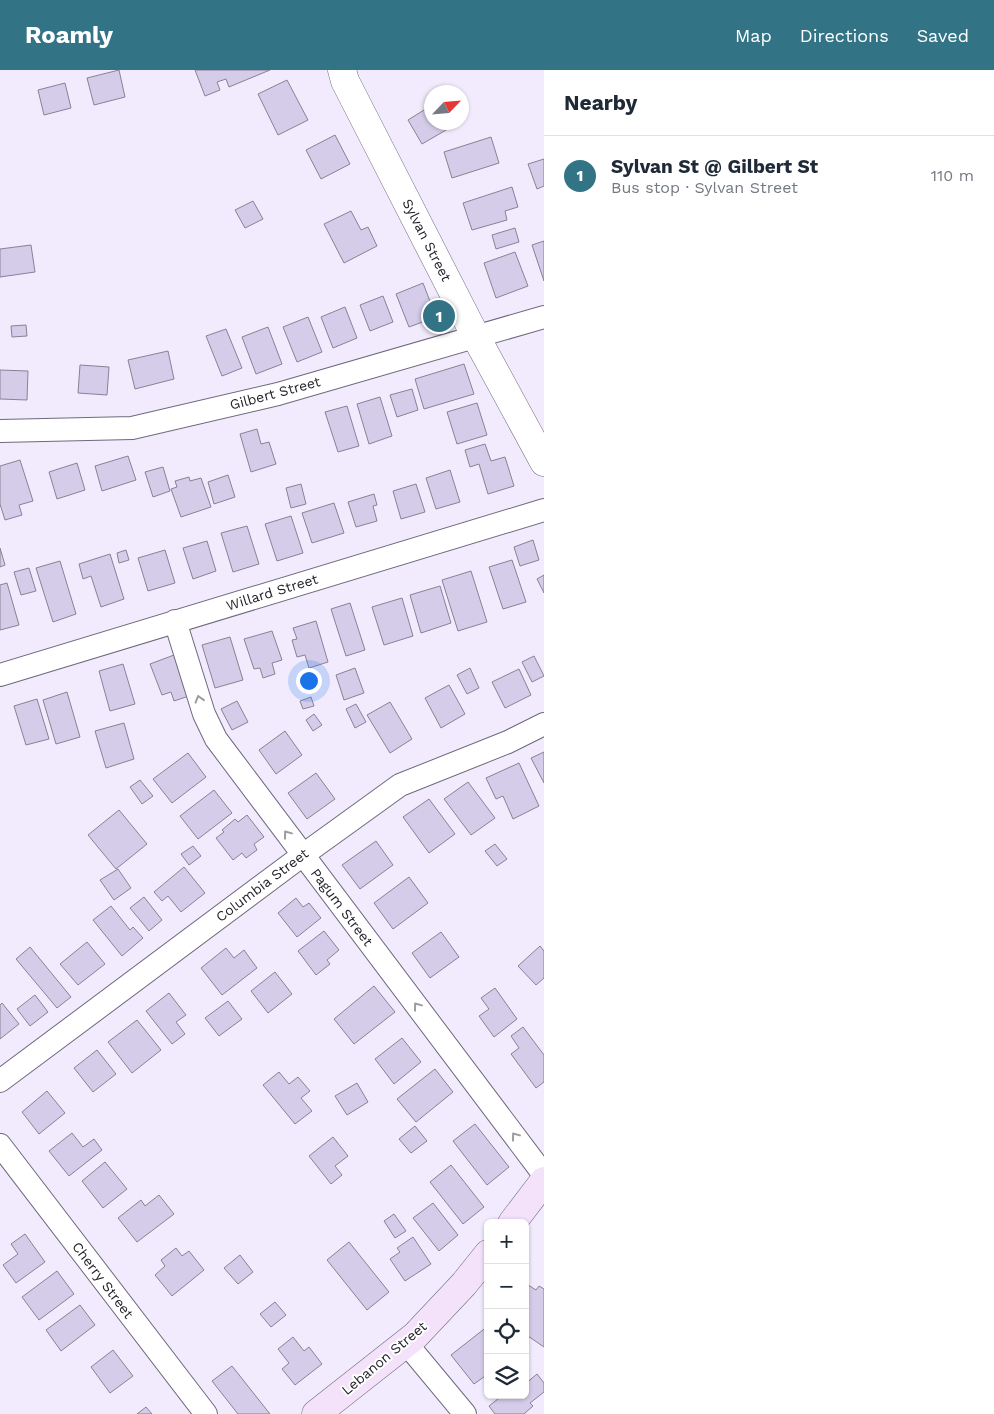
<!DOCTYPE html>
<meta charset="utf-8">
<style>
body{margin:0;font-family:"Work Sans",sans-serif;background:#f2f2f3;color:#1f2937}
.controls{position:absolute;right:15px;bottom:15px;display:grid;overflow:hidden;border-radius:8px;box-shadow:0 1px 4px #0004}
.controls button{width:45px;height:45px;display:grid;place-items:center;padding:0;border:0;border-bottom:1px solid #e0e1e3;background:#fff;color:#1f2937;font:25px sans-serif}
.compass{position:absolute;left:424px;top:15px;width:45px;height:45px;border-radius:50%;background:#fff;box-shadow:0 1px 4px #0004;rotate:64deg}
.you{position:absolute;left:308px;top:610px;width:18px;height:18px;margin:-12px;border:4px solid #fff;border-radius:50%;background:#1a73e8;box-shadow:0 0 0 8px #1a73e833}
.badge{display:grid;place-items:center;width:32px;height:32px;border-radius:50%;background:#327486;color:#fff;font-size:16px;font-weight:700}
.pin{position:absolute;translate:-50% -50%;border:2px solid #fff;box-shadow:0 1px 5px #0006}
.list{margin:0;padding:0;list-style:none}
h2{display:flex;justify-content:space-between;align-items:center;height:65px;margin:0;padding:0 20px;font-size:21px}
h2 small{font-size:16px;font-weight:400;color:#747a83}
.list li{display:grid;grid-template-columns:32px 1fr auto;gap:15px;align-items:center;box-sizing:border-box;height:80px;padding:0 20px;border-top:1px solid #e0e1e3}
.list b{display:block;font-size:19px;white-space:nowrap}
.list p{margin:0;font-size:16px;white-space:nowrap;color:#747a83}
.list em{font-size:16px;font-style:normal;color:#747a83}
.icon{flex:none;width:28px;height:28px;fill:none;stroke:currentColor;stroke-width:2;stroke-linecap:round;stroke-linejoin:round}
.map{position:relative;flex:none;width:544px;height:1344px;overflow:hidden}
header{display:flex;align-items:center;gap:30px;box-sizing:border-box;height:70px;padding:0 25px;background:#327486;color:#fff}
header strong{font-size:24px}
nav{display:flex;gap:28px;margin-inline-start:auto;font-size:18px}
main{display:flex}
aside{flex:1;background:#fff}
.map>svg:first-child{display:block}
.building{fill:#d5ccea;stroke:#888296}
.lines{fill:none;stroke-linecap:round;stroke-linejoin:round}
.minor-casing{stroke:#6f697d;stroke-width:24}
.tertiary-casing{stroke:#6f697d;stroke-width:29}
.secondary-casing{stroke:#6f697d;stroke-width:29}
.minor{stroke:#fff;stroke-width:22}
.tertiary{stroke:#fff;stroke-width:28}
.secondary{stroke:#f4e2fa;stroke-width:28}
.oneway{stroke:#9d9ca0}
.labels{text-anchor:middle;stroke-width:4;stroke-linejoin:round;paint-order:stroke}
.street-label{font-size:14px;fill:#25232b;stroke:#fff}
</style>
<header>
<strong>Roamly</strong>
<nav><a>Map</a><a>Directions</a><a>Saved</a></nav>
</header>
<main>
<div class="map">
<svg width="544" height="1344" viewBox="0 0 544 1344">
<rect width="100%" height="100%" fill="#f1ebfd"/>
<!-- building -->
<path class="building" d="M 119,0 L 125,27 L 94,35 L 87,8 Z
M 195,0 L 270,0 L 229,17 L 226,9 L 217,12 L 220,20 L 205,26 Z
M 287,10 L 308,50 L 278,65 L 258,24 Z
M 65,13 L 71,38 L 44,45 L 38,20 Z
M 432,35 L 432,52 L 451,52 L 453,56 L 422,74 L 408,50 Z
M 335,65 L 350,94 L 321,109 L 306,80 Z
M 491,67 L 499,93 L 452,108 L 444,82 Z
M 544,89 L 544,116 L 537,119 L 528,94 Z
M 512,117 L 518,137 L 505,141 L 507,150 L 472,160 L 463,133 Z
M 253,131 L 263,149 L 245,158 L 235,140 Z
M 351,141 L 361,160 L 368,157 L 377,176 L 344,193 L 324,154 Z
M 515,158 L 519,172 L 496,179 L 492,165 Z
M 544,171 L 544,211 L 532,175 Z
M 31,175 L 35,202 L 0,207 L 0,179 Z
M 515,182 L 528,216 L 496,228 L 484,193 Z
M 423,213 L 436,247 L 409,257 L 396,224 Z
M 383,226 L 393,252 L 370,261 L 360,235 Z
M 345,237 L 357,268 L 333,278 L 321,247 Z
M 308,247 L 322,282 L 297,292 L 283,257 Z
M 26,255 L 27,266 L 12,267 L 11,256 Z
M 268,257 L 282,294 L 256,304 L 242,267 Z
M 226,259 L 242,298 L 222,306 L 206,266 Z
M 168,281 L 174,309 L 135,319 L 128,290 Z
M 464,294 L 474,324 L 424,339 L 415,309 Z
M 80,295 L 109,297 L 107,325 L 78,323 Z
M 0,300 L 28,301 L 27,330 L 0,329 Z
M 412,319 L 418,340 L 397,347 L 390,325 Z
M 380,327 L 392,366 L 369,374 L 357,334 Z
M 477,333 L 487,365 L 457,374 L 447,342 Z
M 347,336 L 359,376 L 338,382 L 325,342 Z
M 257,359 L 261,374 L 269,372 L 276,394 L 251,402 L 240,364 Z
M 485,374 L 491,391 L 505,387 L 514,416 L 488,424 L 479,394 L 470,397 L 465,380 Z
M 128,386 L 136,410 L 102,421 L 95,396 Z
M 20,390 L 33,431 L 19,435 L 22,445 L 5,450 L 0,434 L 0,396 Z
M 77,393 L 85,420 L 57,429 L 49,402 Z
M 163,397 L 170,421 L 153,427 L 145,402 Z
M 450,400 L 460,432 L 436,439 L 426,408 Z
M 228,405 L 235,427 L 214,434 L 208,412 Z
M 189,407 L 190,411 L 201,408 L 211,437 L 181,447 L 171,419 L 177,417 L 175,411 Z
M 301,414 L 306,434 L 291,438 L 286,418 Z
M 416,414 L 425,442 L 401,449 L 393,421 Z
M 374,424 L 377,435 L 373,436 L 377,451 L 356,457 L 348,432 Z
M 334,433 L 344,463 L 312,473 L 302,443 Z
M 291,446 L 303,483 L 277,491 L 265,454 Z
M 247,456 L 259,494 L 233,502 L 221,463 Z
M 533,470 L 539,490 L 520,496 L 514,477 Z
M 207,471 L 216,501 L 193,509 L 183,478 Z
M 0,478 L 5,495 L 0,497 Z
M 126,480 L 129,490 L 119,493 L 117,483 Z
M 165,480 L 175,513 L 148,521 L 138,488 Z
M 110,484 L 124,529 L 101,537 L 91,506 L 83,509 L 79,494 Z
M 512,490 L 526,532 L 503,539 L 489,497 Z
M 60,491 L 76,544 L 53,552 L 36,498 Z
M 29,498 L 36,521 L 21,525 L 14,502 Z
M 471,501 L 487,552 L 458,561 L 442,510 Z
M 544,505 L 544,523 L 537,509 Z
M 7,513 L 19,555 L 0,560 L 0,515 Z
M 440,516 L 451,553 L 421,563 L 410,525 Z
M 402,528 L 413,566 L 384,575 L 372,537 Z
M 350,533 L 365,580 L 346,586 L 331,539 Z
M 316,551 L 328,592 L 309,598 L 305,585 L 297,587 L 292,570 L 297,569 L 293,558 Z
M 272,561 L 282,590 L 272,593 L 275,604 L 263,608 L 260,598 L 254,599 L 244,569 Z
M 230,567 L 243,610 L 215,618 L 202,575 Z
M 174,585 L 189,626 L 174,631 L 171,622 L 162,625 L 150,594 Z
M 534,586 L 544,606 L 532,612 L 522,592 Z
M 123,594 L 135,634 L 110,641 L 99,601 Z
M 355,598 L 364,623 L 344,630 L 336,605 Z
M 470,598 L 479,618 L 467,624 L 457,605 Z
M 519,599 L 531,625 L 505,638 L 492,612 Z
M 449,615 L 465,644 L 441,658 L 425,628 Z
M 67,622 L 80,667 L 56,674 L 43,630 Z
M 311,627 L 314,636 L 303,639 L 300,631 Z
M 37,629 L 49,669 L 26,675 L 14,636 Z
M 237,631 L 248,652 L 232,660 L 221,639 Z
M 390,632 L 412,669 L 390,683 L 367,645 Z
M 356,634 L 366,652 L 355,658 L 346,639 Z
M 314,644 L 322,655 L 313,661 L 306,650 Z
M 124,653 L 134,689 L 106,698 L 95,661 Z
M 285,661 L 302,685 L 276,704 L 259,680 Z
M 544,682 L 544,713 L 531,688 Z
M 188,683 L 206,707 L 172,733 L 153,709 Z
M 519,693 L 539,736 L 513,749 L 503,726 L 496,729 L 486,708 Z
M 316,703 L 335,729 L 307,749 L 288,723 Z
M 140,710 L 153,726 L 142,734 L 130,717 Z
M 468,712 L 495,748 L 471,765 L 444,729 Z
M 214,720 L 232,743 L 198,769 L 180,746 Z
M 429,729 L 455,764 L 429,783 L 403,747 Z
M 119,740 L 147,774 L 116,799 L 88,765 Z
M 247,745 L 264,767 L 254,774 L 257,780 L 246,788 L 242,783 L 233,790 L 216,768 L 224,762 L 222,760 L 235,749 L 238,752 Z
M 376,771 L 393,795 L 360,819 L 342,795 Z
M 495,774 L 507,789 L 497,796 L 485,781 Z
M 193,776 L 201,786 L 189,795 L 181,784 Z
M 184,797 L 205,823 L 181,842 L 168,826 L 162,831 L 154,822 Z
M 118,799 L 131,818 L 114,830 L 100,810 Z
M 409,807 L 428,833 L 393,859 L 374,833 Z
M 144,827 L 162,850 L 149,861 L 130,838 Z
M 296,828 L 303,837 L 309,833 L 321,848 L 297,867 L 278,843 Z
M 111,836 L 130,860 L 133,857 L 143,868 L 122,886 L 93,850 Z
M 324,861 L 339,880 L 327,890 L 330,894 L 316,905 L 298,881 Z
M 441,862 L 459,887 L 430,908 L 412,883 Z
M 87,872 L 105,894 L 78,915 L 60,894 Z
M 540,876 L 544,881 L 544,908 L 536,915 L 518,896 Z
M 30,877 L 71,927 L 57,938 L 16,889 Z
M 226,878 L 234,888 L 244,880 L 257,898 L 222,925 L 201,898 Z
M 275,902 L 292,924 L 268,943 L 251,921 Z
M 374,916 L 395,942 L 354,974 L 334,949 Z
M 495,918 L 517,949 L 494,967 L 479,946 L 489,939 L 481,928 Z
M 169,923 L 186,945 L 176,952 L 185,964 L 172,974 L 146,941 Z
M 35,925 L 48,942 L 30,956 L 17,939 Z
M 228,931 L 242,949 L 219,966 L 205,948 Z
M 2,933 L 19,954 L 0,969 L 0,935 Z
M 137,950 L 161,980 L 132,1003 L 108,972 Z
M 523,957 L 544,985 L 544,1012 L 536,1018 L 511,984 L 519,978 L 511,966 Z
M 402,968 L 421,992 L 394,1014 L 375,989 Z
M 97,980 L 116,1004 L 93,1022 L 74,998 Z
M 435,999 L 453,1022 L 416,1052 L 397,1029 Z
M 279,1002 L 289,1014 L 298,1007 L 310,1021 L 301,1028 L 312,1041 L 295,1054 L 263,1015 Z
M 357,1013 L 368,1032 L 347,1045 L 335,1026 Z
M 47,1021 L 65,1043 L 39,1064 L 22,1042 Z
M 475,1054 L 509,1097 L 487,1115 L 453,1071 Z
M 415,1056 L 427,1071 L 411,1083 L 399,1069 Z
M 72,1063 L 83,1077 L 94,1069 L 102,1080 L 69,1106 L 49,1081 Z
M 333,1067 L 348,1086 L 335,1096 L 342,1105 L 331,1114 L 309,1086 Z
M 105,1092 L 127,1119 L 103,1138 L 82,1111 Z
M 451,1095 L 484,1137 L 463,1154 L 430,1112 Z
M 159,1125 L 174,1144 L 137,1172 L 118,1148 L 141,1130 L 145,1136 Z
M 433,1133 L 458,1165 L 439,1181 L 413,1148 Z
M 394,1144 L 406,1161 L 395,1168 L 384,1151 Z
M 25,1164 L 45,1192 L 16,1213 L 3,1195 L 18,1184 L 11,1174 Z
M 413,1167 L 431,1194 L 405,1211 L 390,1189 L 400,1182 L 397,1178 Z
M 349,1172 L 389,1222 L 367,1240 L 327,1190 Z
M 176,1178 L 182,1186 L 189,1181 L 204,1200 L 172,1226 L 155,1205 L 165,1196 L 161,1190 Z
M 240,1185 L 253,1202 L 238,1214 L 224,1198 Z
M 57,1201 L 74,1224 L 39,1250 L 22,1227 Z
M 525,1213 L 536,1220 L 539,1216 L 544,1219 L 544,1277 L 525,1264 Z
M 275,1232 L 286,1245 L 271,1257 L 260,1244 Z
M 80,1235 L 95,1255 L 61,1281 L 46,1260 Z
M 488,1256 L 488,1304 L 474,1314 L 451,1285 Z
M 293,1267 L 304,1281 L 309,1277 L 322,1294 L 295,1315 L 282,1299 L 289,1293 L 278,1279 Z
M 113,1280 L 133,1306 L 110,1323 L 91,1297 Z
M 232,1296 L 270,1344 L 238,1344 L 212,1311 Z
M 537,1304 L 544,1313 L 544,1322 L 530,1333 L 533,1336 L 524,1344 L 495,1344 L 489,1336 L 503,1325 L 525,1325 L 525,1314 Z
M 146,1337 L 152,1344 L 137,1344 Z"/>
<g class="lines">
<defs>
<path id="minor" d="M 0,361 L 132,358 L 278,324 L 544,247
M 175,551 L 204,644 L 216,669 L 544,1105
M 0,605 L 544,440
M 0,1011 L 303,785 L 400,715 L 508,672 L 544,654
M 0,1075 L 206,1344
M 406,1273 L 465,1344"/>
<path id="tertiary" d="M 342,0 L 345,11 L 476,267 L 544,392"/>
<path id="secondary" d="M 512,1153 L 544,1111
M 316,1344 L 415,1266 L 464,1214 L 488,1184"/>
</defs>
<!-- minor casing -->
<use href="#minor" class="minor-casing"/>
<!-- tertiary casing -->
<use href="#tertiary" class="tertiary-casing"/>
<!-- secondary casing -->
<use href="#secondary" class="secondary-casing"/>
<!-- minor -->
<use href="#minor" class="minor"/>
<!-- tertiary -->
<use href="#tertiary" class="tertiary"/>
<!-- secondary -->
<use href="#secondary" class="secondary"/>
</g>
<!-- one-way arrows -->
<defs><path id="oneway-chevron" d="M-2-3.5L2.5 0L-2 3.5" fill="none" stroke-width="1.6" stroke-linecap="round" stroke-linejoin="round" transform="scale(1.25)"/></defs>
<g class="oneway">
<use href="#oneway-chevron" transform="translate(199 629) rotate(-107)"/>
<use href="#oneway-chevron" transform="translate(287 764) rotate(-127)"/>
<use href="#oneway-chevron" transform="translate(417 936) rotate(-127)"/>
<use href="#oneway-chevron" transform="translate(515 1066) rotate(-127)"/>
</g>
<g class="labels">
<!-- street labels -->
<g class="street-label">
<text transform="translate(427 170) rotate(63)" y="5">Sylvan Street</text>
<text transform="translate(275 323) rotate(-15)" y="5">Gilbert Street</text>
<text transform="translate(272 522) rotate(-17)" y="5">Willard Street</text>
<text transform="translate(262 815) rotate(-37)" y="5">Columbia Street</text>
<text transform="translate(342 837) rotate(53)" y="5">Pagum Street</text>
<text transform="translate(103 1210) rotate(53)" y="5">Cherry Street</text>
<text transform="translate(384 1288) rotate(-40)" y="5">Lebanon Street</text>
</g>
</g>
</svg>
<div class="controls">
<button>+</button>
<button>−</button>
<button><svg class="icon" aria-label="locate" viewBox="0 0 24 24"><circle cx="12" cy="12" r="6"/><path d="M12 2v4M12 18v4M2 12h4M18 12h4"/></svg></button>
<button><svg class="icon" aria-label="layers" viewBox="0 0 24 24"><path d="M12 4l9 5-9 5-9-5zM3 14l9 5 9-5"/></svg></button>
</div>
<svg class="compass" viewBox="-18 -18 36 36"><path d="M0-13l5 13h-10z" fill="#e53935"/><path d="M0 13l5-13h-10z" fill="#747a83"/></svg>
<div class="you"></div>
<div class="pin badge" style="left:439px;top:246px">1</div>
</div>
<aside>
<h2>Nearby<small></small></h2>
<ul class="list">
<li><span class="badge">1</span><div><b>Sylvan St @ Gilbert St</b><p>Bus stop · Sylvan Street</p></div><em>110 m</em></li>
</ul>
</aside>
</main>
